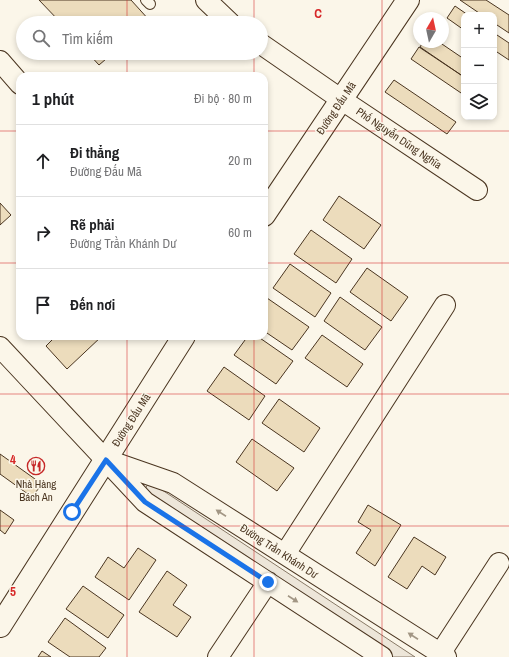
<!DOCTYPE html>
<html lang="vi">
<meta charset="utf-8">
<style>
body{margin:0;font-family:"Archivo Narrow",sans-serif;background:#f2f2f2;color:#202124}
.controls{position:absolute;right:12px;top:12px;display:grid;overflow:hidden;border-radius:8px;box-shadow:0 2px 6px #0003}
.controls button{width:36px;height:36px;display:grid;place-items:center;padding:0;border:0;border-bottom:1px solid #e0e0e0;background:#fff;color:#202124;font:20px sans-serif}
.compass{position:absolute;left:413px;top:12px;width:36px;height:36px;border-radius:50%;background:#fff;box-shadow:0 2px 6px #0003;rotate:9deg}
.stop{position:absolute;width:12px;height:12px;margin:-9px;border:3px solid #1a73e8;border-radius:50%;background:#fff}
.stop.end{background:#1a73e8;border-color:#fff;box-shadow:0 1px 4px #0008}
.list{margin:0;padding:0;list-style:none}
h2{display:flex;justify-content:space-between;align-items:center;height:52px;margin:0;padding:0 16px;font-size:17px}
h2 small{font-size:13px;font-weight:400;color:#757577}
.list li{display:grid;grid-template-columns:26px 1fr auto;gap:12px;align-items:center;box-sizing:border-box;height:72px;padding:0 16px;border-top:1px solid #e0e0e0}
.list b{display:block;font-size:15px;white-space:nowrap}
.list p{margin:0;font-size:13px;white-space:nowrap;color:#757577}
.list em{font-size:13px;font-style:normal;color:#757577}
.icon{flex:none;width:22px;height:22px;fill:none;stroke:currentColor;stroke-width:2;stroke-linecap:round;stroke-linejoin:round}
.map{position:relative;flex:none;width:509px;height:657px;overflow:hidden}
.search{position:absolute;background:#fff;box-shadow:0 2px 6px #0003;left:16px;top:16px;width:252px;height:44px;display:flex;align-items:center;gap:10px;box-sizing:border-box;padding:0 14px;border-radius:22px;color:#757577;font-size:15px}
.panel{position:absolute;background:#fff;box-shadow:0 2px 6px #0003;left:16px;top:72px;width:252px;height:268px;border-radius:12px}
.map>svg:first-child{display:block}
.green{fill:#ede6d9;stroke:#887966}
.building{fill:#ecdcbc;stroke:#4a3520}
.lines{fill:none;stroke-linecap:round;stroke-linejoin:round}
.lane-casing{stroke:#4a3520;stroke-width:12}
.street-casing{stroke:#4a3520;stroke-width:22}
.secondary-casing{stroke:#4a3520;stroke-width:24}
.lane{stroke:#fbf6e9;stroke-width:10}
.street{stroke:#fbf6e9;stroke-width:20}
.secondary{stroke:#fbf6e9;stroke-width:22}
.oneway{fill:#a29684}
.route{stroke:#1a73e8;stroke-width:5}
.grid{fill:none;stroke:#d62828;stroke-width:1;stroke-opacity:0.55}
.labels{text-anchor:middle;stroke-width:3;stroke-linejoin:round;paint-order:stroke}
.street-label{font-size:11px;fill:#4a3520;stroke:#fbf6e9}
.poi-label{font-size:11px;fill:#4a3520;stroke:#fbf6e9}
.grid-label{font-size:13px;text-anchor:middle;font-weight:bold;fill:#d62828;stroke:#fbf6e9;stroke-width:3;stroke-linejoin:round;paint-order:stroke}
</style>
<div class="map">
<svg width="509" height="657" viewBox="0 0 509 657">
<rect width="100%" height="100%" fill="#fbf6e9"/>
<!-- green -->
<path class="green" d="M 148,484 L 153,484 L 415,657 L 393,657 L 146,495 L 145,489 Z"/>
<!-- building -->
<path class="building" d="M 39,0 L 131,0 L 150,21 L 147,23 L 61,23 Z
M 460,0 L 486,0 L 509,15 L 509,33 L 494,23 L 494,15 L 482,15 Z
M 455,6 L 468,15 L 464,15 L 464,30 L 447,18 Z
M 494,33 L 509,43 L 509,60 L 494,50 Z
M 423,42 L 439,42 L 464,59 L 464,77 L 420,47 Z
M 419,47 L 464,77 L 464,95 L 411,59 Z
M 88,53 L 113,53 L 99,65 Z
M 394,80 L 456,122 L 447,134 L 385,92 Z
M 339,196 L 381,225 L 364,249 L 323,220 Z
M 0,203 L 11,215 L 0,225 Z
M 311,230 L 352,259 L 336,283 L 294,254 Z
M 290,264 L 331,293 L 315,317 L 273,288 Z
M 367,268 L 408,297 L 391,321 L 350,292 Z
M 340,297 L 382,327 L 365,350 L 324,321 Z
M 267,298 L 309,327 L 292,350 L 264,331 L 264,303 Z
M 322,335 L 363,364 L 347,387 L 305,358 Z
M 56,336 L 102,336 L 67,369 L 46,346 Z
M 248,336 L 257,336 L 293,361 L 276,384 L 234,355 Z
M 224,367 L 265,396 L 249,420 L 207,391 Z
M 279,399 L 320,428 L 304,452 L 262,423 Z
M 252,439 L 294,468 L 277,491 L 236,462 Z
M 0,454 L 42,484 L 32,497 L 0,474 Z
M 368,505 L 401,525 L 375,566 L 356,553 L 371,530 L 358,522 Z
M 0,510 L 14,520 L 5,534 L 0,530 Z
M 414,537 L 446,557 L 435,575 L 422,566 L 407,589 L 388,577 Z
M 138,548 L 156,560 L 129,600 L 95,577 L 108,557 L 124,568 Z
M 167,571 L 187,585 L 173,605 L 191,617 L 177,637 L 139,612 Z
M 83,586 L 124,615 L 108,638 L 66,609 Z
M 65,618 L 106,648 L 99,657 L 70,657 L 48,642 Z
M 42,651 L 51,657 L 38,657 Z"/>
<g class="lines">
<defs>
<path id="lane" d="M 146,0 L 150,4"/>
<path id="street" d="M 206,0 L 230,23
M 261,44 L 342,100 L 477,190
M 0,61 L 20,84
M 0,347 L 145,502 L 382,657
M 107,460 L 173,483 L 446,657
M 285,554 L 445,305
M 440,654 L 499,563
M 218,657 L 268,582"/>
<path id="secondary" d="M 264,215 L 408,0
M 0,626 L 184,336"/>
</defs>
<!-- lane casing -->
<use href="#lane" class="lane-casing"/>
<!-- street casing -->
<use href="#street" class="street-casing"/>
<!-- secondary casing -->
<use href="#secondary" class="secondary-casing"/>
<!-- lane -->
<use href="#lane" class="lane"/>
<!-- street -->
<use href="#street" class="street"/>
<!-- secondary -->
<use href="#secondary" class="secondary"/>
</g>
<!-- one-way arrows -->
<defs><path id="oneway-solid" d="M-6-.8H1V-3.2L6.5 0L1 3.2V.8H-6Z"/></defs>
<g class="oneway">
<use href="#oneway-solid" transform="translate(221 513) rotate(-147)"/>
<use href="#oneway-solid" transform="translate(293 599) rotate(33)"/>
<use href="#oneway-solid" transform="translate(413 636) rotate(-147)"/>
</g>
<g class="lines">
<!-- route -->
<path class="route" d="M 72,512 L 106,460 L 145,502 L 268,582"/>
</g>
<!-- grid -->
<path class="grid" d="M 127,0 L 127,23M 254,0 L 254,23M 382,0 L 382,657M 127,53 L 127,76M 254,53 L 254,76M 0,131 L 20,131M 264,131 L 509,131M 0,263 L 20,263M 264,263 L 509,263M 127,336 L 127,657M 254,336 L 254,657M 0,394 L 509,394M 0,526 L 509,526"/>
<!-- icons -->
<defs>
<symbol id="restaurant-ring" viewBox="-11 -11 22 22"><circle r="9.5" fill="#fbf6e9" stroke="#c62828" stroke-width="1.5"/><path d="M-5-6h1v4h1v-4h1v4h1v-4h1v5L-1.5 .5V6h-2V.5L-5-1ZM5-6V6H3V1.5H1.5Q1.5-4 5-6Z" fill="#c62828"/></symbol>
</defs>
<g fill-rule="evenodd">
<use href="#restaurant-ring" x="26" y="456" width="20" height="20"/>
</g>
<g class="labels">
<!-- street labels -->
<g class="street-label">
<text transform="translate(336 108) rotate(-56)" y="4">Đường Đấu Mã</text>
<text transform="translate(399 138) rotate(34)" y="4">Phố Nguyễn Dũng Nghĩa</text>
<text transform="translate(131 420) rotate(-57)" y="4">Đường Đấu Mã</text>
<text transform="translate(279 551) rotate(33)" y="4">Đường Trần Khánh Dư</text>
</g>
<!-- poi labels -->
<g class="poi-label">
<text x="36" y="488">Nhà Hàng<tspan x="36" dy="13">Bách An</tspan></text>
</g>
</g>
<g class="grid-label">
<text x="318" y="18">C</text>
<text x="13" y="464">4</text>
<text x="13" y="596">5</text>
</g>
</svg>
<div class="controls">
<button>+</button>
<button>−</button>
<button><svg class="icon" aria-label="layers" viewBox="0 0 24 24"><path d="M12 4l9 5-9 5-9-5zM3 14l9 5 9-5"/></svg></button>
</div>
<svg class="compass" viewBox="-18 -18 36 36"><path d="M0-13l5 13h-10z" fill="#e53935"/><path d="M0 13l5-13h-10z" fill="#757577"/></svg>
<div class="stop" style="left:72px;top:512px"></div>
<div class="stop end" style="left:268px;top:582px"></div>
<div class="search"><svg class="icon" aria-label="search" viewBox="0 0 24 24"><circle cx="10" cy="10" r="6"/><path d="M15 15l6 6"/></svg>Tìm kiếm</div>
<section class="panel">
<h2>1 phút<small>Đi bộ · 80 m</small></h2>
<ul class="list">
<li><svg class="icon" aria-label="ahead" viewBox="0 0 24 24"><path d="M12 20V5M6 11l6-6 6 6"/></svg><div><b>Đi thẳng</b><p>Đường Đấu Mã</p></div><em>20 m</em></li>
<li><svg class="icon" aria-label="right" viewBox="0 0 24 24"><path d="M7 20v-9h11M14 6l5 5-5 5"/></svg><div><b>Rẽ phải</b><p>Đường Trần Khánh Dư</p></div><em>60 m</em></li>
<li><svg class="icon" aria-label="arrive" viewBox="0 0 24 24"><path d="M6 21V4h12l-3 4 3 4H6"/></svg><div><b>Đến nơi</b></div></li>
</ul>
</section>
</div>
